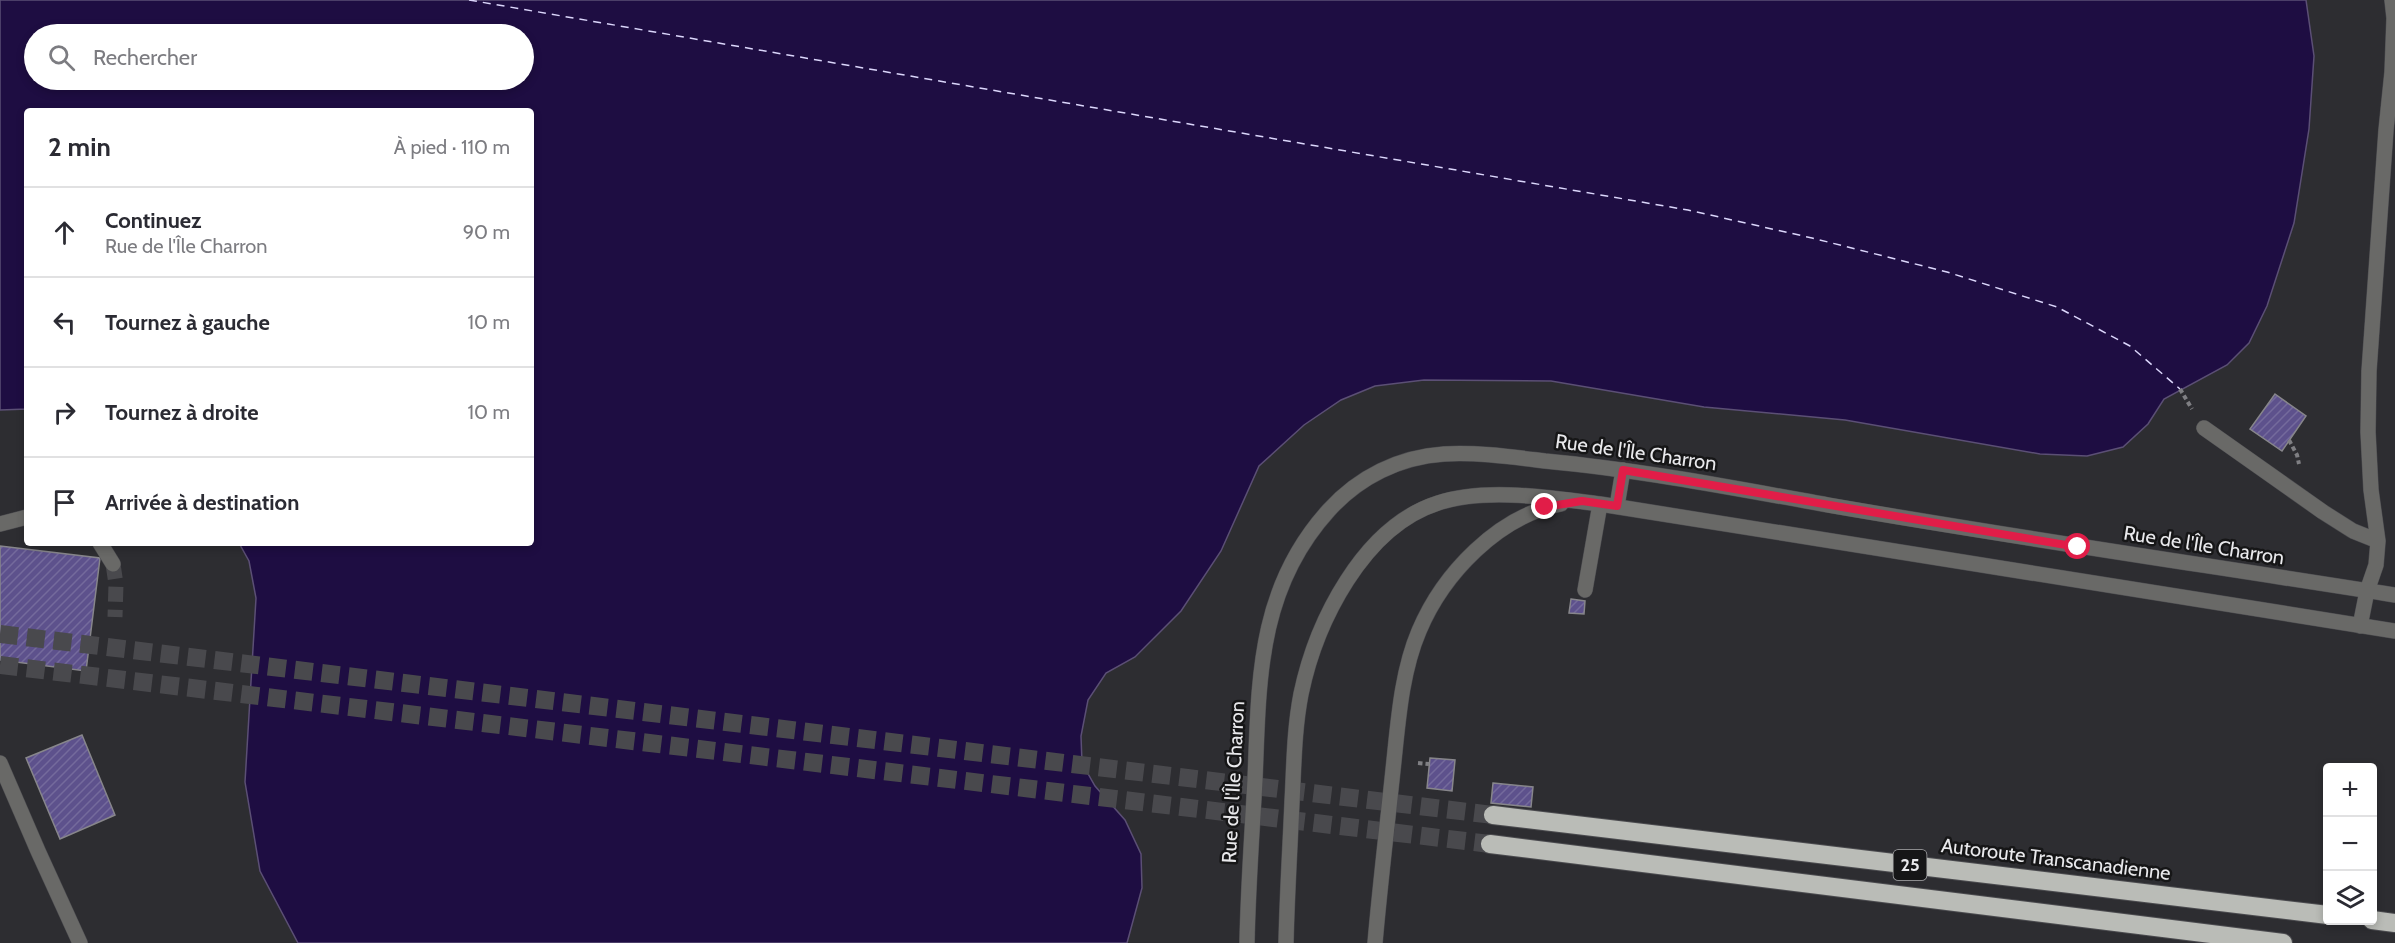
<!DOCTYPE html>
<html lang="fr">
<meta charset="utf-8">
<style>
body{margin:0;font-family:Cabin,sans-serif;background:#f2f2f3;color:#2b2b33}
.controls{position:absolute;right:18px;bottom:18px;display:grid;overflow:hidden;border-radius:6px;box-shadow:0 3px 9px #0003}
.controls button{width:54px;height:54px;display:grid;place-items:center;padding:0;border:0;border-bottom:2px solid #e1e1e2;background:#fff;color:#2b2b33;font:30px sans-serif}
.stop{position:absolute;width:18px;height:18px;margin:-14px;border:4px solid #e11d48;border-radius:50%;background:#fff}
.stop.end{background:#e11d48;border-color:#fff;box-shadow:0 2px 6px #0008}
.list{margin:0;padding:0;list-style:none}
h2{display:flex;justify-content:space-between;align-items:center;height:78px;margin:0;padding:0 24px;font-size:26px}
h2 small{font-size:20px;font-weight:400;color:#7c7c81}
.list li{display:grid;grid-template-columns:39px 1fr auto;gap:18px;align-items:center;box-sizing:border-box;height:90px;padding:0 24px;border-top:2px solid #e1e1e2}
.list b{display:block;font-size:22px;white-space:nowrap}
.list p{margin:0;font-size:20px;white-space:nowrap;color:#7c7c81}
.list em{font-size:20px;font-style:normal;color:#7c7c81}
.icon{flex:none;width:33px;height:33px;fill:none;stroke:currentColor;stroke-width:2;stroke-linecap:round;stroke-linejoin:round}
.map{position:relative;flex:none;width:2395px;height:943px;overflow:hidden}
.search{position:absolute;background:#fff;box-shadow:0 3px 9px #0003;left:24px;top:24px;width:510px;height:66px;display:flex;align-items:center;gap:15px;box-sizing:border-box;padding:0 21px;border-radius:33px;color:#7c7c81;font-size:22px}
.panel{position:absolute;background:#fff;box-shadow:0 3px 9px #0003;left:24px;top:108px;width:510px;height:438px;border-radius:6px}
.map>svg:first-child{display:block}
.water{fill:#1e0d42;stroke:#5b4f75;stroke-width:1.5;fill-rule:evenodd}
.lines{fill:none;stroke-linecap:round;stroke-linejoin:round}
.ferry{stroke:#dbd6fb;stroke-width:1.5;stroke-dasharray:8 6;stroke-linecap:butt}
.building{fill:url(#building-hatch);stroke:#87868b;stroke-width:1.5}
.minor-tunnel{stroke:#49494d;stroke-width:15;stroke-dasharray:15 8;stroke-linecap:butt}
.highway-tunnel{stroke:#49494d;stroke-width:18;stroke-dasharray:18 9;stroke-linecap:butt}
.minor-casing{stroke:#4b4b4f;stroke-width:16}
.highway-casing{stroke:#4b4b4f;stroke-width:20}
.path{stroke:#7f7f83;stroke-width:4;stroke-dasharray:4.5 3;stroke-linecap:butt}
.minor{stroke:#696967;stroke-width:15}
.highway{stroke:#babcb7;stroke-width:18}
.route{stroke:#e11d48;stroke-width:8}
.labels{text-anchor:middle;stroke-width:5;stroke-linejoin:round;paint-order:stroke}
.shield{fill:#161617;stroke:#aaaaac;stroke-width:1.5}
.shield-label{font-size:18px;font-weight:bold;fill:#e9e9ec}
.street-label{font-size:20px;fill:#e9e9ec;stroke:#161617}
</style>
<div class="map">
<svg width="2395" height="943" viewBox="0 0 2395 943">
<defs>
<pattern id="building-hatch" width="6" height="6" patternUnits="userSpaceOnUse" patternTransform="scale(1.5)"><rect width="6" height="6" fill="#5d518c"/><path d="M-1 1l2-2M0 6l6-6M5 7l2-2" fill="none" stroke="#746a9c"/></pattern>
</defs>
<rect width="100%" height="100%" fill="#2d2d31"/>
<!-- water -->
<path class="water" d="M 0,0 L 2306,0 L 2314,56 L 2309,129 L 2294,223 L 2267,306 L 2249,343 L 2227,365 L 2164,399 L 2148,424 L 2123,447 L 2087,456 L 2040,454 L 1845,420 L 1704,407 L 1551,381 L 1424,380 L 1375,386 L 1341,400 L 1304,425 L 1259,466 L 1221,551 L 1181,611 L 1135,657 L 1106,673 L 1088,700 L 1081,736 L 1082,763 L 1095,786 L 1125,820 L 1141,854 L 1142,888 L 1127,943 L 298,943 L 260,871 L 245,782 L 256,598 L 249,561 L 239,543 L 531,543 L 531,111 L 27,111 L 27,409 L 0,410 ZM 34,34 L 524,34 L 524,80 L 34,80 Z"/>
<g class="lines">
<!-- ferry -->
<path class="ferry" d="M 469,0 L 1688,210 L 1812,238 L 1947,272 L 2057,307 L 2130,346 L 2180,389"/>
</g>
<!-- building -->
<path class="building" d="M 2275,394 L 2306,416 L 2282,451 L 2250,429 Z
M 0,546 L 100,558 L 86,671 L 0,660 Z
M 1571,599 L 1585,601 L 1584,614 L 1569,613 Z
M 82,735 L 115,815 L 60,839 L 26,758 Z
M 1430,758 L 1455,760 L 1452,791 L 1427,788 Z
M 1493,783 L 1533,787 L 1531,807 L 1491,803 Z"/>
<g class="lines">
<!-- minor-tunnel -->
<path class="minor-tunnel" d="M 113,564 L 116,584 L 115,617"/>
<!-- highway-tunnel -->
<path class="highway-tunnel" d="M 0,634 L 1493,815
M 0,665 L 1490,844"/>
<defs>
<path id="minor" d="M 2204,428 L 2323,512 L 2353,531 L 2378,541
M 1617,506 L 1623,470
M 0,524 L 27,517
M 100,543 L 113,564
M 1585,590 L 1600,504
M 2360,626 L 2367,591 L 2376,565 L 2378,541 L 2371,490 L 2368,432 L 2369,371 L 2386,130 L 2392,72 L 2394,18 L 2392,0
M 0,763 L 38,851 L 80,943
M 1247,943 C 1248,889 1252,834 1255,780 C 1259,681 1257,589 1329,510 C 1359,477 1399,457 1444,454 C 1477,452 1512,457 1545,461 C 1640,470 1734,488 1828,505 C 2017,538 2206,565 2395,595
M 1286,943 C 1287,896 1290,849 1292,802 C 1294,766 1294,730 1301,694 C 1316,622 1363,527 1438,503 C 1485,487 1552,498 1600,504 L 2395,631
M 1375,943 C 1380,885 1387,828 1393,770 C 1398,724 1401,673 1419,631 C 1443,574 1498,516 1561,504"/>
<path id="highway" d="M 1493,815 L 2328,915
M 1490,844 L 2283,943
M 2372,920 L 2395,923"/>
</defs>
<!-- minor casing -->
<use href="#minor" class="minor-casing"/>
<!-- highway casing -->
<use href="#highway" class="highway-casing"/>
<!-- path -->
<path class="path" d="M 2180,389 L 2192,409
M 2289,440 L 2297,455 L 2299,464
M 1418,763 L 1429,764"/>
<!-- minor -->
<use href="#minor" class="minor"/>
<!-- highway -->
<use href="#highway" class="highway"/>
</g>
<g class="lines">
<!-- route -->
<path class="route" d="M 1545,507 L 1582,501 L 1617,506 L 1623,470 L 2078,547"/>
</g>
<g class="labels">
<!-- shield labels -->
<rect class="shield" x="1893.5" y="850" width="33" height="30" rx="4.5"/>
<g class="shield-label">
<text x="1910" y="871">25</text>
</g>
<!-- street labels -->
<g class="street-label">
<text transform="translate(1636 452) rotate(8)" y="7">Rue de l'Île Charron</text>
<text transform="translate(2204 545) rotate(9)" y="7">Rue de l'Île Charron</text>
<text transform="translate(1233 782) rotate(-87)" y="7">Rue de l'Île Charron</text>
<text transform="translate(2056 859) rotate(7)" y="7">Autoroute Transcanadienne</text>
</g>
</g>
</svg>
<div class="controls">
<button>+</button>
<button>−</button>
<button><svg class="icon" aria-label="layers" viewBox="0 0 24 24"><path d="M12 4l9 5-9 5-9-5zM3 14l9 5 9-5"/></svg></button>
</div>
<div class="stop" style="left:2078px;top:547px"></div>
<div class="stop end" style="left:1545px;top:507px"></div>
<div class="search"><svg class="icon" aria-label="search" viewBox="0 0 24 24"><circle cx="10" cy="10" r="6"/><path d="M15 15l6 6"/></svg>Rechercher</div>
<section class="panel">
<h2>2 min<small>À pied · 110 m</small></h2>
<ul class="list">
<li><svg class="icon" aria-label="ahead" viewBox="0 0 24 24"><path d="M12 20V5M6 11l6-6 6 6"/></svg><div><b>Continuez</b><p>Rue de l'Île Charron</p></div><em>90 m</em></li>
<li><svg class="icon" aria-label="left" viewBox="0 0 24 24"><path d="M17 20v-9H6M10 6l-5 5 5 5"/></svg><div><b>Tournez à gauche</b></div><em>10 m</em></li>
<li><svg class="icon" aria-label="right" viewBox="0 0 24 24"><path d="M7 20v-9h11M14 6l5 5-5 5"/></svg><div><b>Tournez à droite</b></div><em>10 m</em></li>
<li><svg class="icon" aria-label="arrive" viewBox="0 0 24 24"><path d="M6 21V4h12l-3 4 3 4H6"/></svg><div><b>Arrivée à destination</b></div></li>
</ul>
</section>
</div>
